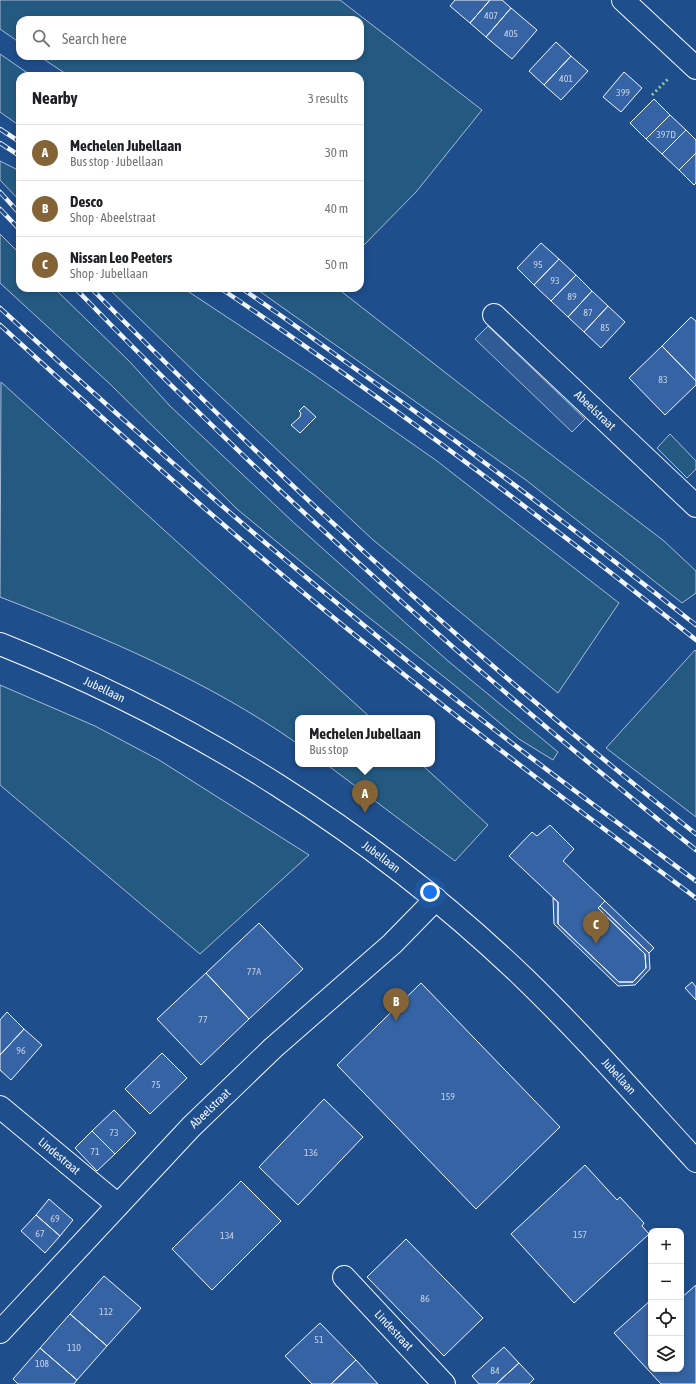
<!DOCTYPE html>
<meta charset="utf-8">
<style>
body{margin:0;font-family:"Asap Condensed",sans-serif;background:#f6f6f6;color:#202124}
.controls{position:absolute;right:12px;bottom:12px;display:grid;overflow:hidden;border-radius:8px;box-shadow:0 2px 6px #0003}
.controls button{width:36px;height:36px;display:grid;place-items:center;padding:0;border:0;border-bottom:1px solid #e0e0e0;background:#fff;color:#202124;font:20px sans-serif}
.you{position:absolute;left:430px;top:892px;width:14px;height:14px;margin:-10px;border:3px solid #fff;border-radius:50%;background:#1a73e8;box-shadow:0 0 0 6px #1a73e833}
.badge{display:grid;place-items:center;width:26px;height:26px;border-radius:50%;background:#846436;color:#fff;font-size:13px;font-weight:700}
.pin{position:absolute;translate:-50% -33px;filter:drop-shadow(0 1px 2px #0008)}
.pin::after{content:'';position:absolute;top:21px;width:14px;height:12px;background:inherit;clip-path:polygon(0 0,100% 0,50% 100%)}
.popup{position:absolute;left:295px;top:715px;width:140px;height:52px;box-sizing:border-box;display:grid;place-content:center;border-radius:8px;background:#fff;filter:drop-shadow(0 1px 3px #0005);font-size:13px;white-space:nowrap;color:#757577}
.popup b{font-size:15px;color:#202124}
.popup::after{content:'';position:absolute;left:50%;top:100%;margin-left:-8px;border:8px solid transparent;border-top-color:#fff}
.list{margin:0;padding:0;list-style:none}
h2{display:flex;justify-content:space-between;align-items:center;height:52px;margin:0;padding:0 16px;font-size:17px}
h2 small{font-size:13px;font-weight:400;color:#757577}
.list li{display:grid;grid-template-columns:26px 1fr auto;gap:12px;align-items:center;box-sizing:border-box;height:56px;padding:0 16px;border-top:1px solid #e0e0e0}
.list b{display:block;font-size:15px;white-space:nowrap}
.list p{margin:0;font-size:13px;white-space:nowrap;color:#757577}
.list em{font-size:13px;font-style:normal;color:#757577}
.icon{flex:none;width:22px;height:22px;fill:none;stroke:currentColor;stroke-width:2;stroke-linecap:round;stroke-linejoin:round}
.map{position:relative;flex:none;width:696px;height:1384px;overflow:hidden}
.search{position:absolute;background:#fff;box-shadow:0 2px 6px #0003;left:16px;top:16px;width:348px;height:44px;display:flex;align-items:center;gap:10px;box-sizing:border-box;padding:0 14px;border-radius:12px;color:#757577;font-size:15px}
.panel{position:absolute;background:#fff;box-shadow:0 2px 6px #0003;left:16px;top:72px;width:348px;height:220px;border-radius:12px}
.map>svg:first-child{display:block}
.green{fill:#245a82;stroke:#a8bbd7}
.parking{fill:#305b95;stroke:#a8bbd7}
.building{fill:#3563a3;stroke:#f2f6ff}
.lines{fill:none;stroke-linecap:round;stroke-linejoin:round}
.minor-casing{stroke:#f2f6ff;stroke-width:24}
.major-casing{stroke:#f2f6ff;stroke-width:24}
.minor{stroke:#1f4e8c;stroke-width:22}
.major{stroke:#1f4e8c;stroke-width:22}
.rail-casing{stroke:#f2f6ff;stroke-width:4.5}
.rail{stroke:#1f4e8c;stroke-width:3;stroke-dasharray:9;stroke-linecap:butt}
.hedge{stroke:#97c8a6;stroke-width:3;stroke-dasharray:2 3;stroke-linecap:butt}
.labels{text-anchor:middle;stroke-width:3;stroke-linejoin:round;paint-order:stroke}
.number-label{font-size:10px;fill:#c3d1e8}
.street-label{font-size:12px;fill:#f2f6ff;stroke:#1f4e8c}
</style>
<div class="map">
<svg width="696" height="1384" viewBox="0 0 696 1384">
<rect width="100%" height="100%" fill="#1f4e8c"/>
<!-- green -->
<path class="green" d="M 0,0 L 340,0 L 482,110 L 416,192 L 360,249 L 360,76 L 69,76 L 39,56 L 360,56 L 360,20 L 20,20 L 20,43 L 0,29 Z
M 0,54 L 32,76 L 20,76 L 20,126 L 0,112 Z
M 0,161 L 20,171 L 20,201 L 0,180 Z
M 0,234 L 20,254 L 20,288 L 54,288 L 130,362 L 170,406 L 292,521 L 448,661 L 558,752 L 553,760 L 519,739 L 458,688 L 357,608 L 237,509 L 110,384 L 0,283 Z
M 108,288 L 183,288 L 310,372 L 437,461 L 619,603 L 558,693 L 372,539 L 202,379 Z
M 255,288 L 337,288 L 515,427 L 664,541 L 696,571 L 696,593 L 682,603 L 526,480 Z
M 1,382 L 371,718 L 298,718 L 298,744 C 207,680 103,637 0,597 Z
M 670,434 L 696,461 L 696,469 L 687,478 L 657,448 Z
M 695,650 L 696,651 L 696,817 L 606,748 Z
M 0,685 L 95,726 L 159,760 L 309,855 L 200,954 L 0,785 Z
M 326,764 L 421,764 L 488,825 L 455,861 Z"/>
<!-- parking -->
<path class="parking" d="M 488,326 L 585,419 L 572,432 L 475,339 Z"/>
<!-- building -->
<path class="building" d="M 455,0 L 490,0 L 470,23 L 450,6 Z
M 490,0 L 502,0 L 511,8 L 486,37 L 470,23 Z
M 511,8 L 537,30 L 512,59 L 486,37 Z
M 556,42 L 571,56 L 544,85 L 529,71 Z
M 571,56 L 588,71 L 561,100 L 544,85 Z
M 624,72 L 642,88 L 621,112 L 603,97 Z
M 654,99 L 670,115 L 646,139 L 630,123 Z
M 670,115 L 686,130 L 662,154 L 646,139 Z
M 686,130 L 696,140 L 696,153 L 679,170 L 662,154 Z
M 696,153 L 696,183 L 694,185 L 679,170 Z
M 541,243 L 559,259 L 534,285 L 517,268 Z
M 559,259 L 576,275 L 551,301 L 534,285 Z
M 576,275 L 592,291 L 568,317 L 551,301 Z
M 592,291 L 608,306 L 584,332 L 568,317 Z
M 608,306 L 625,322 L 601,348 L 584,332 Z
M 691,317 L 696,321 L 696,381 L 662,346 Z
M 662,346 L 696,381 L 696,385 L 665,415 L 629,378 Z
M 304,406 L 316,417 L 300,433 L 291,425 L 300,417 L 301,413 L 299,411 Z
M 550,825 L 574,849 L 563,861 L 605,901 L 598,908 L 645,954 L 646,968 L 633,982 L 619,982 L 558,924 L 558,902 L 509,856 L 532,832 L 537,836 Z
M 553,898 L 558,902 L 558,924 L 619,982 L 633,982 L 646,968 L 645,954 L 598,908 L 600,906 L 649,953 L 650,969 L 635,985 L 618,986 L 554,924 Z
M 605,901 L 654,948 L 649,953 L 600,906 Z
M 259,923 L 303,969 L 249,1019 L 206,973 Z
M 206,973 L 249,1019 L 201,1065 L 157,1019 Z
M 692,982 L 696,987 L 696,1000 L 685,988 Z
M 421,983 L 560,1127 L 476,1209 L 337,1065 Z
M 7,1012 L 24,1029 L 0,1055 L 0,1020 Z
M 24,1029 L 42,1045 L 11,1080 L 0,1070 L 0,1055 Z
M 162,1053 L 187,1078 L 150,1114 L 125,1089 Z
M 324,1099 L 363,1137 L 298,1205 L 259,1167 Z
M 114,1110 L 136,1133 L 115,1154 L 92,1131 Z
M 92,1131 L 115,1154 L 97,1171 L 75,1148 Z
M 585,1165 L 617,1200 L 620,1197 L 644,1223 L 642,1226 L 649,1234 L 574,1303 L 511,1234 Z
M 241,1181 L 281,1221 L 212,1290 L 172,1249 Z
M 49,1199 L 73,1220 L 60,1236 L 36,1215 Z
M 36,1215 L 60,1236 L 45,1253 L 21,1231 Z
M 406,1239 L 483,1318 L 444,1356 L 367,1277 Z
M 104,1276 L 141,1308 L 107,1346 L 70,1314 Z
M 696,1285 L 696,1384 L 661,1384 L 614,1333 L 651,1300 L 651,1369 L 681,1369 L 681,1298 Z
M 70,1314 L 107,1346 L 77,1380 L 40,1348 Z
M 320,1323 L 356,1360 L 331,1384 L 312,1384 L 285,1356 Z
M 504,1347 L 519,1363 L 496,1384 L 479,1384 L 472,1376 Z
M 40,1348 L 77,1380 L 74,1384 L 18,1384 L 13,1379 Z
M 356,1360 L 378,1384 L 331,1384 Z
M 519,1363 L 534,1379 L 529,1384 L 496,1384 Z"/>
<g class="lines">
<defs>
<g id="minor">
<path id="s1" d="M 494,315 L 696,506"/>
<path id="s2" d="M 0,1107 L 118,1205"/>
<path id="s3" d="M 344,1277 L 444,1384"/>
<path id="s4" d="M 0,1332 L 191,1127 L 273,1048 L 392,944 L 436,899"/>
</g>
<g id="major">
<path d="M 623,0 L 696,68"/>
<path id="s5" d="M 0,644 C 194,721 373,833 524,978 C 584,1036 639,1099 696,1161"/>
</g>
</defs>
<!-- minor casing -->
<use href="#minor" class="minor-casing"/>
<!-- major casing -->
<use href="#major" class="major-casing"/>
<!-- minor -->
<use href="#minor" class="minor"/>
<!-- major -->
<use href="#major" class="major"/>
<defs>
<path id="rail" d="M 0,129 L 20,142
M 0,143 L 20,156
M 0,192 L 20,214
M 0,209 L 20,230
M 75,288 C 269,489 478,676 696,850
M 91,288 C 134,332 178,375 222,418 C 373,565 531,703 696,834
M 220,288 C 384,398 542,517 696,640
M 241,288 C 278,313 314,339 350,365 C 468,448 583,536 696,625
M 0,308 C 125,423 252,534 383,641 C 485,725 591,803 696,881
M 0,325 C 123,437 246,548 376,652 C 481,737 588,817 696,898"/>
</defs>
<!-- rail casing -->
<use href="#rail" class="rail-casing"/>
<!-- rail -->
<use href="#rail" class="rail"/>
<!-- hedge -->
<path class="hedge" d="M 652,95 L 669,78"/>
</g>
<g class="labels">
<!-- number labels -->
<g class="number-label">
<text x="491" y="19">407</text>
<text x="511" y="37">405</text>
<text x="566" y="82">401</text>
<text x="623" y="96">399</text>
<text x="666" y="138">397D</text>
<text x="538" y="268">95</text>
<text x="555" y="284">93</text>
<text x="572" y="300">89</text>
<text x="588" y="316">87</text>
<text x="605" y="331">85</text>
<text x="663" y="383">83</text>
<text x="254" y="975">77A</text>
<text x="203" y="1023">77</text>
<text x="21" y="1054">96</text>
<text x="156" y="1088">75</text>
<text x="448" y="1100">159</text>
<text x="114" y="1136">73</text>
<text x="95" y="1155">71</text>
<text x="311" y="1156">136</text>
<text x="55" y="1222">69</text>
<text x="40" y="1237">67</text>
<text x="580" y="1238">157</text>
<text x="227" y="1239">134</text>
<text x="425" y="1302">86</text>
<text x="106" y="1315">112</text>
<text x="319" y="1343">51</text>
<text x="74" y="1351">110</text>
<text x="42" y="1367">108</text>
<text x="495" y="1374">84</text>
</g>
<!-- street labels -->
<g class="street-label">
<text dy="4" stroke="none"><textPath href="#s1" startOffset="139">Abeelstraat</textPath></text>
<text dy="4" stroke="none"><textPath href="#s5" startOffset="114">Jubellaan</textPath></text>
<text dy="4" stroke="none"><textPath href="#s5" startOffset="438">Jubellaan</textPath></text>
<text dy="4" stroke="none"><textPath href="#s5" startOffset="762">Jubellaan</textPath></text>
<text dy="4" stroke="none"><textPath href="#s4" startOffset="307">Abeelstraat</textPath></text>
<text dy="4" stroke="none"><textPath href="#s2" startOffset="77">Lindestraat</textPath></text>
<text dy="4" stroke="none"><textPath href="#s3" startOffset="73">Lindestraat</textPath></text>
</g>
</g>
</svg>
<div class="controls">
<button>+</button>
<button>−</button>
<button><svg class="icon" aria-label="locate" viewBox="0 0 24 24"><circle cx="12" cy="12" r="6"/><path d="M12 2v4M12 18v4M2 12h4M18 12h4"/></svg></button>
<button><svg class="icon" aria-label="layers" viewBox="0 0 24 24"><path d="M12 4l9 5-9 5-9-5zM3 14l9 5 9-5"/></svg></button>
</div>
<div class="you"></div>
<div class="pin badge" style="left:365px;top:813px">A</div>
<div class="popup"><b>Mechelen Jubellaan</b>Bus stop</div>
<div class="pin badge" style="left:396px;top:1021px">B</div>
<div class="pin badge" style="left:596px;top:944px">C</div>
<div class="search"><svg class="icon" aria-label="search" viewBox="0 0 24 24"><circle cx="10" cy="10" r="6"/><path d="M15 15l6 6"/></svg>Search here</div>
<section class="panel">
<h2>Nearby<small>3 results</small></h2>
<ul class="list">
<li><span class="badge">A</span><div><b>Mechelen Jubellaan</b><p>Bus stop · Jubellaan</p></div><em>30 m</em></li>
<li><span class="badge">B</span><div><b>Desco</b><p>Shop · Abeelstraat</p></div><em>40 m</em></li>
<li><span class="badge">C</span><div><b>Nissan Leo Peeters</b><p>Shop · Jubellaan</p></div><em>50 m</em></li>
</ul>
</section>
</div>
